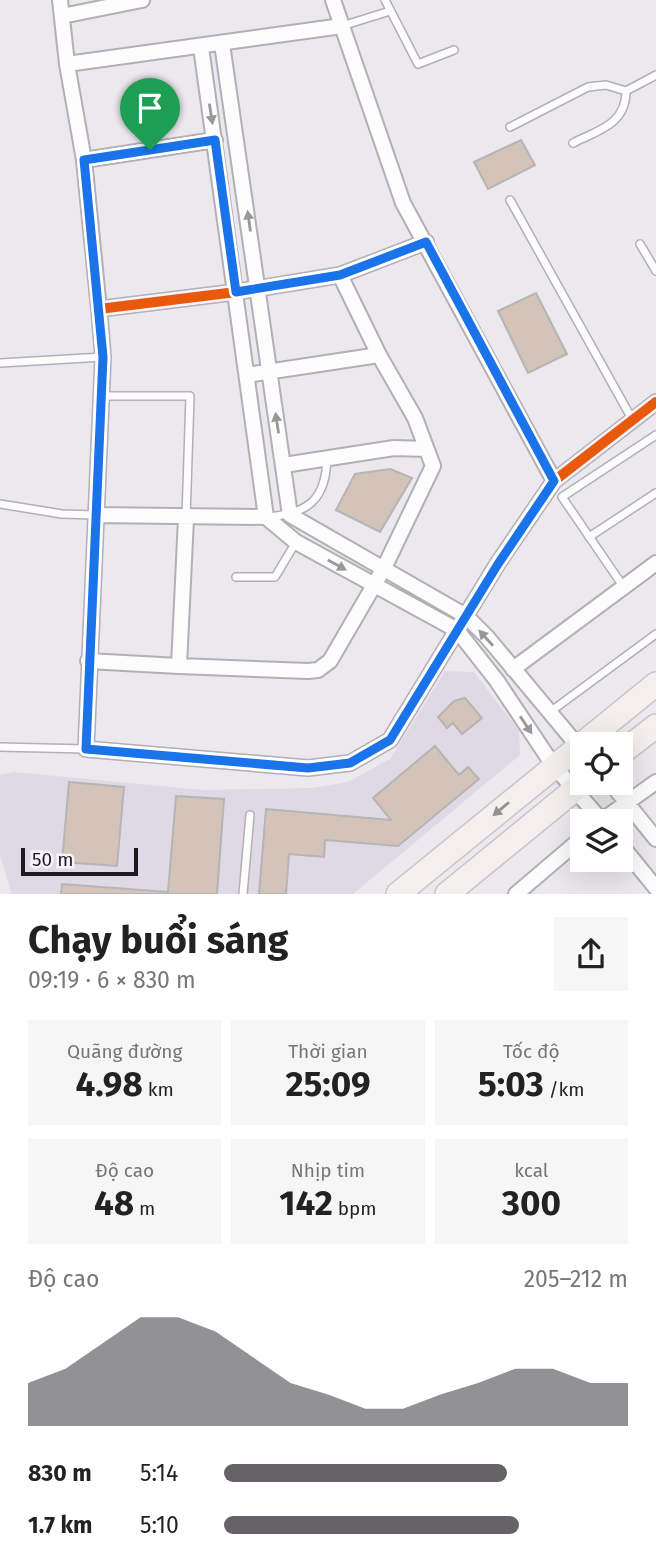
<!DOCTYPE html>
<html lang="vi">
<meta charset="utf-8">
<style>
body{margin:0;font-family:"Fira Sans",sans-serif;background:#f6f6f6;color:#222;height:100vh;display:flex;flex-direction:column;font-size:26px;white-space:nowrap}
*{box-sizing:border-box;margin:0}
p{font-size:23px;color:#767676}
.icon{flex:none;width:38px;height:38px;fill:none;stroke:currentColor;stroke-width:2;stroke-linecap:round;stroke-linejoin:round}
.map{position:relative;height:894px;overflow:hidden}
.drawer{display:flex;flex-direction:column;background:#fff;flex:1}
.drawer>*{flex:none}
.tools{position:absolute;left:570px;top:732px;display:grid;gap:14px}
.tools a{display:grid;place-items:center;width:63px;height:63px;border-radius:0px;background:#fff;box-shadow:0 7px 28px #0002;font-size:35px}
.scale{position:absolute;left:21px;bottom:18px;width:117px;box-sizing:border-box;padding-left:7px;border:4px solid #1d1b1f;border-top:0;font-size:19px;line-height:24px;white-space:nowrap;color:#1d1b1f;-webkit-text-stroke:5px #f7f3fd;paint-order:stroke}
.pin{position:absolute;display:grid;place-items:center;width:60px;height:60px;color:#fff;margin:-72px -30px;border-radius:50% 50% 50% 0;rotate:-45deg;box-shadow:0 0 7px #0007}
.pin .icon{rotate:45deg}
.round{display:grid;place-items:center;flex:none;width:74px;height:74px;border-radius:0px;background:#f6f6f6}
.overview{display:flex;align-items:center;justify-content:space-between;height:119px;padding:0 28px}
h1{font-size:38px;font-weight:700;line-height:52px}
.metrics{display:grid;grid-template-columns:repeat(3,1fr);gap:10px;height:119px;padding:7px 28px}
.metrics div{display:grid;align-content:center;border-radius:0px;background:#f6f6f6;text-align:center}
.metrics b{font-size:35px;font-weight:700}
.metrics small{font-size:19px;font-weight:400}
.metrics p{font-size:19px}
.chart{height:196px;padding:14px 28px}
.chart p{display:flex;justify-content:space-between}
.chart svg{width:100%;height:126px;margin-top:7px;fill:#656367;opacity:.7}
ul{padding:0 28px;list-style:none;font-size:23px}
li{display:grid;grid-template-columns:112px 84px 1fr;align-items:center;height:52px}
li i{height:18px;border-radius:9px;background:#656367}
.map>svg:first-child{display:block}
.built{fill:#dfd9e5}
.building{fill:#d3c3b8;stroke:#b6b4b5;stroke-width:2}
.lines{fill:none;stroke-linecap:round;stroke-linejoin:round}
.lane-casing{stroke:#b2b0b4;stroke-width:10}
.street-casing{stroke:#b2b0b4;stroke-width:18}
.primary-casing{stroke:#c6c5c7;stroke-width:26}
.lane{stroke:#fcfcfc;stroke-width:7}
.street{stroke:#fcfcfc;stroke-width:14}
.primary{stroke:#f4efee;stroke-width:23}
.cycleway-casing{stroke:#f7f3fd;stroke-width:15}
.cycleway{stroke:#e8590c;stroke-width:10}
.oneway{fill:#989799}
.oneway2{fill:#939091}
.route-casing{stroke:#fff;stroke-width:14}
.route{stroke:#1a73e8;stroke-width:9}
</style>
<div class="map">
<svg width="656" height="894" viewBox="0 0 656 894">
<rect width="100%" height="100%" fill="#ebe8ee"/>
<path class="built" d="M 445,671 L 474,672 L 519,731 L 520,755 L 353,894 L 12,894 L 0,856 L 0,775 L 13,772 L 203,790 L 313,788 L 348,782 L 390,759 Z"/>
<path class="building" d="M 521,140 L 535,165 L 488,189 L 474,162 Z
M 536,293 L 567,354 L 528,373 L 498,311 Z
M 390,469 L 412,478 L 380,532 L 336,510 L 355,474 Z
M 465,698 L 482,718 L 462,734 L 453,723 L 447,728 L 438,717 L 454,701 Z
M 435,746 L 459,775 L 468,767 L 479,779 L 398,846 L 325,840 L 324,857 L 289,854 L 286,894 L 259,894 L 266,809 L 391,820 L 373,798 Z
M 69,782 L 124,787 L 117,866 L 62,862 Z
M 176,796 L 224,799 L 217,894 L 61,894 L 62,884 L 168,892 Z"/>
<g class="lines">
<defs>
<path id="lane" d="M 385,0 L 418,64 L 454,50
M 342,26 L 390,11
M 510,127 L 588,87 L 606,85 L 626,91 L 656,75
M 573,143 C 599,130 626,124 626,91
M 510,200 L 632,419
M 640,244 L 656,271
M 0,363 L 103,357
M 101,396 L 190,396 L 186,518
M 0,504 L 62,514 L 95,515
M 266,517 C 307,514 326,501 327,458
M 589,537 L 656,493
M 236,577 L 275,577 L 296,542
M 623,586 L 562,497 L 656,435
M 550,712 L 656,634
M 0,747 L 86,749
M 243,894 L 250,815"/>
<path id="street" d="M 60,0 L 67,64 L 84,160 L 215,140
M 333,0 L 403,203 L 554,481
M 62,16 L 142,0
M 222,44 L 290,515 L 466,616 L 487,637 L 583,752
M 201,47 L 266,517 L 296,542 L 457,630 L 497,681 L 553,765 L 602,821
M 67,64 L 342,26
M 84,160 L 99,309
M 426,242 L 340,275 L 236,292 L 99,309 L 103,357 L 86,749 L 308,768 L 350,763 L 390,740 L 498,563 L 554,481 L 656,402
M 247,375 L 379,355 L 340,275
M 284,465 L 394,448 L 426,449
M 95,515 L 266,517
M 186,518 L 179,666 L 308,671 L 318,670 L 330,661 L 384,568 L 433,466 L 415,418 L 379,355
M 88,661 L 179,666
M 513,669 L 656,563
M 610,782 L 656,839
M 601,821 L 656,782
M 621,845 L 656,888
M 516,894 L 583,837"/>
<path id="primary" d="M 621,753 L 656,726
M 398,894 L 656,684
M 447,894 L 584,782"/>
</defs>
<use href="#lane" class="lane-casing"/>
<use href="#street" class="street-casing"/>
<use href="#primary" class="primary-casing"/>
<use href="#lane" class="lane"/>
<use href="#street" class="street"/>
<use href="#primary" class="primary"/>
<defs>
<path id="cycleway" d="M 426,242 L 340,275 L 236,292 L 99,309 L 103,357 L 86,749 L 308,768 L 350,763 L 390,740 L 498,563 L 554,481 L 656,402"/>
</defs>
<use href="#cycleway" class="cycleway-casing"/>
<use href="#cycleway" class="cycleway"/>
</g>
<defs><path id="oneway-solid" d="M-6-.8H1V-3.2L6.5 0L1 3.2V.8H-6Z" transform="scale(1.75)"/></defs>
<g class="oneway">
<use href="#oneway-solid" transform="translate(211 114) rotate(81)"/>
<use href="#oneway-solid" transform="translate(249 221) rotate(-98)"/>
<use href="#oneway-solid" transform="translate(277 423) rotate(-99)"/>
<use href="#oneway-solid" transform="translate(337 565) rotate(29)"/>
<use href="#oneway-solid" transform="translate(486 638) rotate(-132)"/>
<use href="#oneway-solid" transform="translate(526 725) rotate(56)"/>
</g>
<use class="oneway2" href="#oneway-solid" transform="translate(501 809) rotate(140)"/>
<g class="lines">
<defs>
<path id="route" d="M 215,140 L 236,292 L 340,275 L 426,242 L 554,481 L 498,564 L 390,740 L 350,763 L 308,768 L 86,749 L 103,357 L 84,160 Z"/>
</defs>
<use href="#route" class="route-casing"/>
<use href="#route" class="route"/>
</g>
</svg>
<div class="tools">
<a><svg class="icon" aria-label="locate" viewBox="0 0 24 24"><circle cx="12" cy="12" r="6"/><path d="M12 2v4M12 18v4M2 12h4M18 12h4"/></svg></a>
<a><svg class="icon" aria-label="layers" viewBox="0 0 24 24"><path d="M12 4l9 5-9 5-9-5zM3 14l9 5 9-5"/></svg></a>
</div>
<div class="scale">50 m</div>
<div class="pin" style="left:150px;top:150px;background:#1e9e55"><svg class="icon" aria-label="arrive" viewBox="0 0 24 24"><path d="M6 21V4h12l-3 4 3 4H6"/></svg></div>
</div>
<section class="drawer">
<div class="overview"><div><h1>Chạy buổi sáng</h1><p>09:19 · 6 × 830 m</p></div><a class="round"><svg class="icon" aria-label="share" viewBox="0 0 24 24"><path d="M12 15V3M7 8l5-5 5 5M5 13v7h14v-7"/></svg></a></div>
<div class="metrics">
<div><p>Quãng đường</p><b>4.98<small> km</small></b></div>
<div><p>Thời gian</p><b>25:09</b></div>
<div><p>Tốc độ</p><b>5:03<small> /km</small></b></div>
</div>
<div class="metrics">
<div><p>Độ cao</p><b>48<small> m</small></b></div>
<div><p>Nhịp tim</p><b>142<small> bpm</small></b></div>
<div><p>kcal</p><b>300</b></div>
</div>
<div class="chart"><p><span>Độ cao</span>205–212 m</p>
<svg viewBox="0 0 160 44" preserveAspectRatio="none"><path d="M0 44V29L10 24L20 15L30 6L40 6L50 11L60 20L70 29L80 33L90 38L100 38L110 33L120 29L130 24L140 24L150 29L160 29V44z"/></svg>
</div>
<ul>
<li><b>830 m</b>5:14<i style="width:70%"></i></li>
<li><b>1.7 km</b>5:10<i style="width:73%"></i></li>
</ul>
</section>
